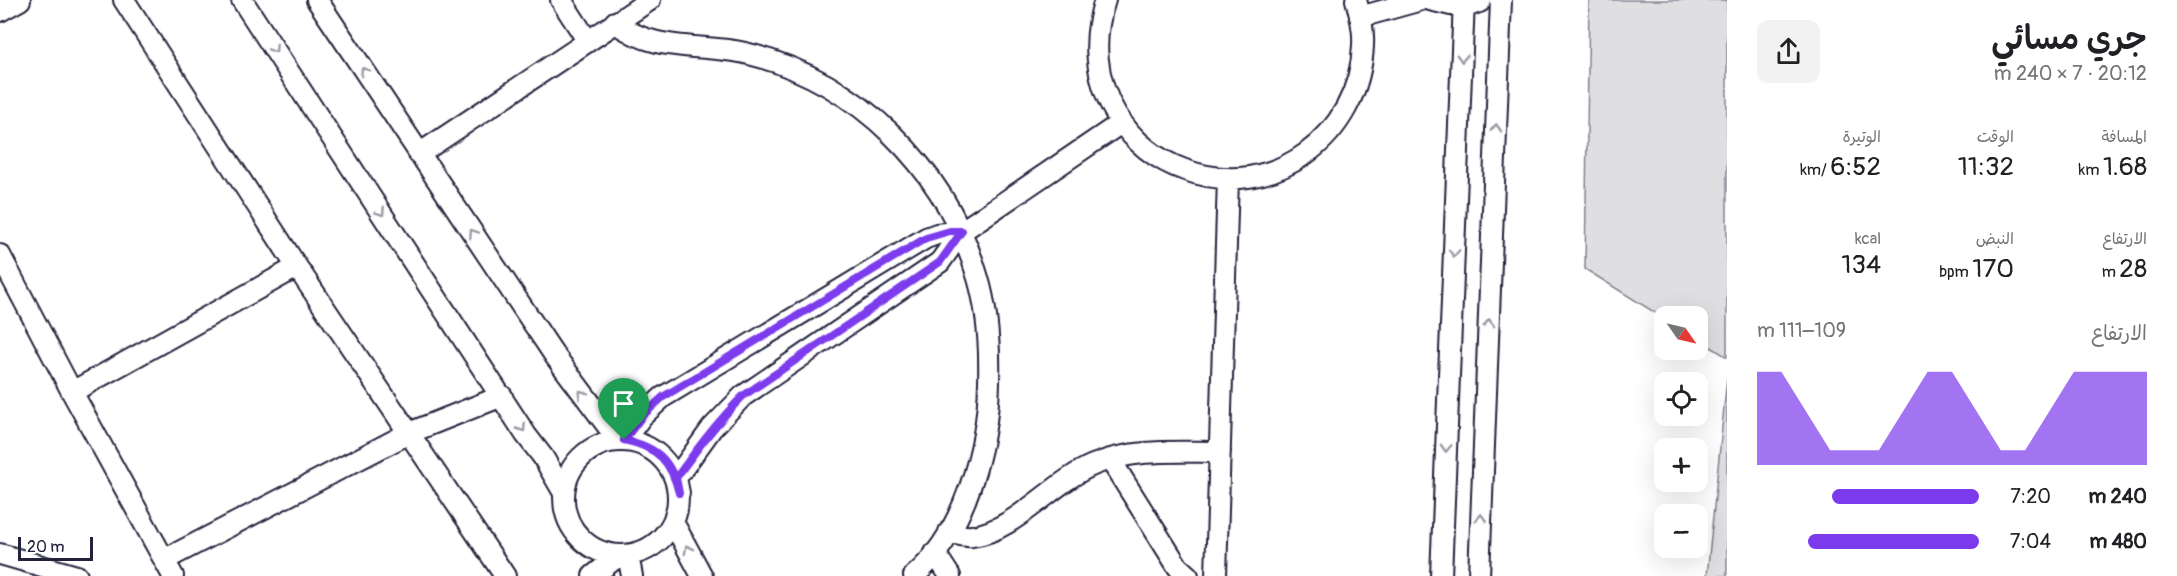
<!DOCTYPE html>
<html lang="ar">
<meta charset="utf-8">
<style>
body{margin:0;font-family:Pangolin,"Playpen Sans Arabic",sans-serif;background:#f2f2f2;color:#202124;direction:rtl;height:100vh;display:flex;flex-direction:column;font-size:22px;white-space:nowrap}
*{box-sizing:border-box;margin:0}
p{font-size:20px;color:#757577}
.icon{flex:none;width:33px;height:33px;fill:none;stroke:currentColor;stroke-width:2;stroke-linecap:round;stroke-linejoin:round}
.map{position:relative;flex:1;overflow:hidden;direction:ltr}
.panel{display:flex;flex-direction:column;background:#fff;width:450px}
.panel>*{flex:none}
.needle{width:39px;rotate:124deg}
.fabs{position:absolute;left:1654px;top:306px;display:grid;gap:12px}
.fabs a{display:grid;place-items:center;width:54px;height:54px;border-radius:12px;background:#fff;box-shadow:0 6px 24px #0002;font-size:30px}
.scale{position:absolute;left:18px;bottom:15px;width:75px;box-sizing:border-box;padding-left:6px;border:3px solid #22223b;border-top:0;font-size:16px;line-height:21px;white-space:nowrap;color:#22223b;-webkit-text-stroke:4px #fff;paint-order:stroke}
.pin{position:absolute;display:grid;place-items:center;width:51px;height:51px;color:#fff;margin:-62px -26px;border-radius:50% 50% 50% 0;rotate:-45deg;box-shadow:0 0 6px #0007}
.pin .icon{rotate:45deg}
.round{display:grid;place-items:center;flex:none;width:63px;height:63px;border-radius:12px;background:#f2f2f2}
.summary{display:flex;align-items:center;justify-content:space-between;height:102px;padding:0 30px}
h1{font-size:33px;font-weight:600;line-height:45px}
.metrics{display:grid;grid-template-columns:repeat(3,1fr);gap:9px;height:102px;padding:6px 30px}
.metrics div{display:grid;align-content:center}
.metrics b{font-size:26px;font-weight:600}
.metrics small{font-size:16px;font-weight:400}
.metrics p{font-size:16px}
.chart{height:168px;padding:12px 30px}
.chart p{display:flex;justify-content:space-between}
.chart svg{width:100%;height:108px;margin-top:6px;fill:#7c3aed;opacity:.7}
ul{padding:0 30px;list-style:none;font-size:20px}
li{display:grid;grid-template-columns:96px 72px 1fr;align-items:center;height:45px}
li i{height:15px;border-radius:8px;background:#7c3aed}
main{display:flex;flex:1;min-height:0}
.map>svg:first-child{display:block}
.green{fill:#dfdfe2;stroke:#80808e;stroke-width:1.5}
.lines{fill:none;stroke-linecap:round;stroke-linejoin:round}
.minor-casing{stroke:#22223b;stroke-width:24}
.tertiary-casing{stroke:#22223b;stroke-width:28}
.minor{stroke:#fff;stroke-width:20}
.tertiary{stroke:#fff;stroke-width:24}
.oneway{stroke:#9c9ca7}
.route-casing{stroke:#fff;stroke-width:12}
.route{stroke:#7c3aed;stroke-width:8}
</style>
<main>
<section class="panel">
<div class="summary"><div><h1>جري مسائي</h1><p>20:12 · 7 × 240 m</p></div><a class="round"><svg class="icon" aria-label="share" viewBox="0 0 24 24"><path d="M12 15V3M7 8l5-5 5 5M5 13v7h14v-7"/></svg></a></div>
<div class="metrics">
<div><p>المسافة</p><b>1.68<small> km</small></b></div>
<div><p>الوقت</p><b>11:32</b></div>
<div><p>الوتيرة</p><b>6:52<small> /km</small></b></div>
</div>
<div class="metrics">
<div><p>الارتفاع</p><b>28<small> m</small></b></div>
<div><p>النبض</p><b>170<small> bpm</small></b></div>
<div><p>kcal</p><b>134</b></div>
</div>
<div class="chart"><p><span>الارتفاع</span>109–111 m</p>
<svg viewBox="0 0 160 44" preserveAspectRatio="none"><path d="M0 44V6L10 6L20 22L30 38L40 38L50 38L60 22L70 6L80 6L90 22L100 38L110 38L120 22L130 6L140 6L150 6L160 6V44z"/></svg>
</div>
<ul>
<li><b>240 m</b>7:20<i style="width:66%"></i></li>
<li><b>480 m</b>7:04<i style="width:77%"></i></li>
</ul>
</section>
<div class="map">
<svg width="1727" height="576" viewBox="0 0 1727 576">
<rect width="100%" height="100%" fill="#fff"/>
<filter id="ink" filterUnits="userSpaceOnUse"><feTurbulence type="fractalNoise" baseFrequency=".0167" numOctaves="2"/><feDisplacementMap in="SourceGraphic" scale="12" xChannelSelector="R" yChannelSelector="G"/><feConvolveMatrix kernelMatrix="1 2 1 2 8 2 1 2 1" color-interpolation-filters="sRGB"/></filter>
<g filter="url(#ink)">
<path class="green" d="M 1589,0 L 1727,0 L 1727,357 L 1698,339 L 1698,316 L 1665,316 L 1665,319 L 1585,269 Z
M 1727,378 L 1727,576 L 1707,576 Z"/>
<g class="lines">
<defs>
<path id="minor" d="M 124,0 L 297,267 L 505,576
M 242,0 L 526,435 L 543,457 L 564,493
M 317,0 L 555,356 L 618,440
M 561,0 L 587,40
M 1105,0 C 1092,39 1095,79 1116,114 C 1132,140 1156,160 1185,170 C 1273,202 1360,136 1363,45 C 1364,29 1360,15 1356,0
M 1430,0 L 1451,5 L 1464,5
M 0,11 L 20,0
M 1360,17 L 1421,0
M 615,22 C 653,53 700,43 745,53 C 858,80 946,168 978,278 C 988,312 990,347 989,382 C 988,445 965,533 914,576
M 419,154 L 650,0
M 0,255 L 72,392 L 173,576
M 72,392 L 297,267
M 624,440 L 642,416 L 663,397 L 926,238 L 937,234 L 962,231
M564 498a57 57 0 1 1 114 0a57 57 0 1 1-114 0Z
M 1110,459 L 1178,567 L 1188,576
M 679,493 L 676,478 L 712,428 L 743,396 L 940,262 L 962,231 L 1121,123
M 673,522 L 702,576
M 949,532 C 956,534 965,537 972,536 C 1013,532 1053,482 1093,465 C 1133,448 1177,452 1220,452
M 935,553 L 950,576
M 0,554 L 77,576
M 628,555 L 632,576
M 164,560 L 409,433 L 502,396
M 593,576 L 617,557
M 1216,576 L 1228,178
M 1441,576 L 1464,0
M 1479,576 L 1501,0"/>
<path id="tertiary" d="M 1464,5 L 1479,0"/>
</defs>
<use href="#minor" class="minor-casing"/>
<use href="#tertiary" class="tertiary-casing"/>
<use href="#minor" class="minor"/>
<use href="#tertiary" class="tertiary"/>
</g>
<defs><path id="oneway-chevron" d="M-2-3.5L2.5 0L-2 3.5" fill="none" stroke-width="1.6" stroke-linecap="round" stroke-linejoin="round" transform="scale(1.5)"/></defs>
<g class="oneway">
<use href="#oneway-chevron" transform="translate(274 49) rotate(57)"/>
<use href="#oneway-chevron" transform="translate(1462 58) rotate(92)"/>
<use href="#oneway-chevron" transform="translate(364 71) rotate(-124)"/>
<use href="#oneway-chevron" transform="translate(1496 128) rotate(-88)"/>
<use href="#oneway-chevron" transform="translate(381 212) rotate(57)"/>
<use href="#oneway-chevron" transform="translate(473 233) rotate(-124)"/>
<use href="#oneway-chevron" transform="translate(1454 253) rotate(92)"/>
<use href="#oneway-chevron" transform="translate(1489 323) rotate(-88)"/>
<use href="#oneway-chevron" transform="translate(582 394) rotate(-126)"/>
<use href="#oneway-chevron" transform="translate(522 428) rotate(57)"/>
<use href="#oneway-chevron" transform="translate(1446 448) rotate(92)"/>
<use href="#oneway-chevron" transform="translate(1481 518) rotate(-88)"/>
<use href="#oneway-chevron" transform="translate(688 549) rotate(-118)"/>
</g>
</g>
<g class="lines" filter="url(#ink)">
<defs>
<path id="route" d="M 950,231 L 962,231 L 940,262 L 743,396 C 717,422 697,449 676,478 L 679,493 C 671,460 657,447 624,440 L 642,416 L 663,397 L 926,238 Z"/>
</defs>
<use href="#route" class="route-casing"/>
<use href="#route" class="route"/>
</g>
</svg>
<div class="fabs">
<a><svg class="needle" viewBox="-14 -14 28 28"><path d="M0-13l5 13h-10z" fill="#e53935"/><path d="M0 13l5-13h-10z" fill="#757577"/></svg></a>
<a><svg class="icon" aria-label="locate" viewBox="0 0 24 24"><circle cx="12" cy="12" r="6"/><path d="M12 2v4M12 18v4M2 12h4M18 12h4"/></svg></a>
<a>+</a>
<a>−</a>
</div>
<div class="scale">20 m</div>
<div class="pin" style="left:624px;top:440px;background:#1e9e55"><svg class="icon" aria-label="arrive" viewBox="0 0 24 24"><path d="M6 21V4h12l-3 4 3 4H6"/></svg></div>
</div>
</main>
